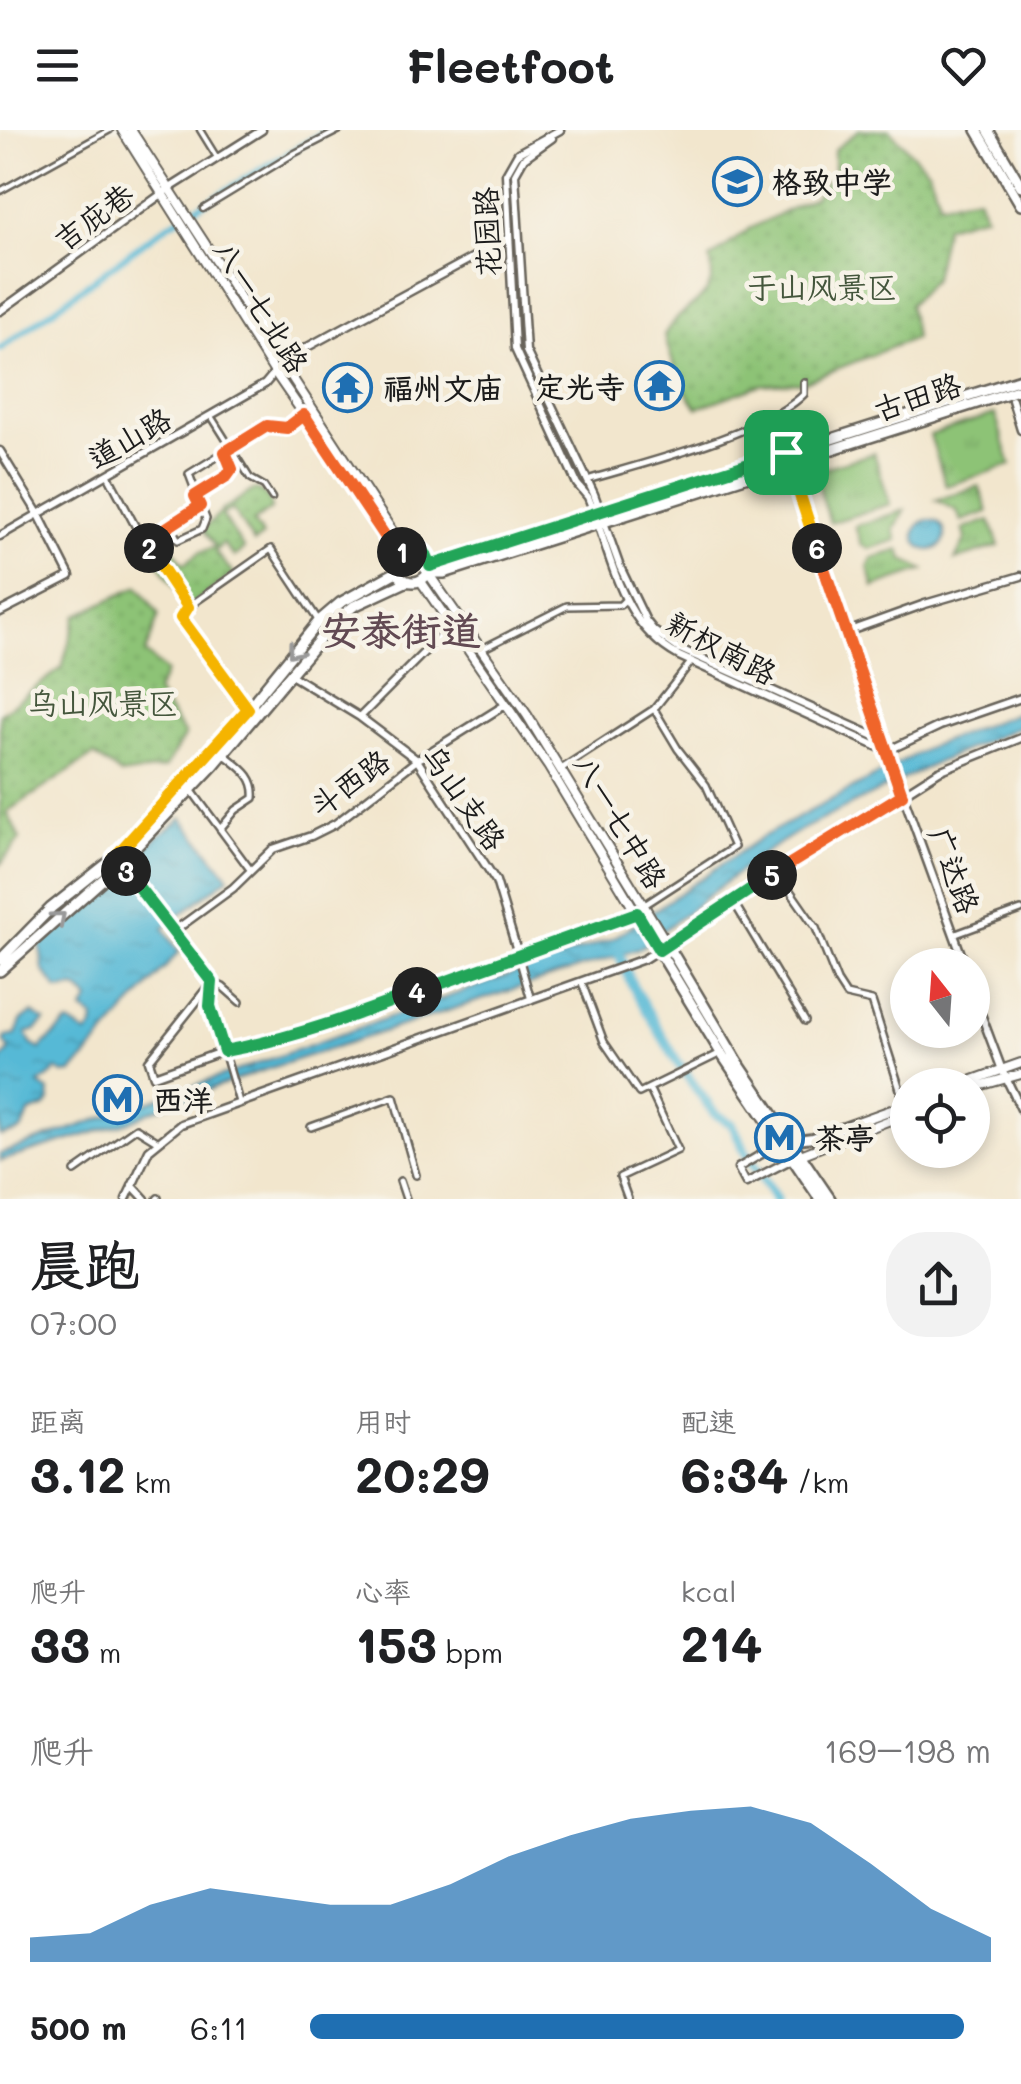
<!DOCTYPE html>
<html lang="zh">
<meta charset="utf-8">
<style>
body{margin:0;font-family:Mali,"LXGW WenKai TC",sans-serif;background:#f2f2f2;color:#202124;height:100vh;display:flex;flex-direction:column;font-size:38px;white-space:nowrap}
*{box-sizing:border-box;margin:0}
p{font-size:32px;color:#757577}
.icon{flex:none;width:55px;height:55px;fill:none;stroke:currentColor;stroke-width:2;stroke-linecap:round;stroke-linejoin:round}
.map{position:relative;height:1069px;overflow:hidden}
.sheet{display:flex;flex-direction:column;background:#fff;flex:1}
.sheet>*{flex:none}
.needle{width:65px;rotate:343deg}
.controls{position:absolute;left:890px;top:818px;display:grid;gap:20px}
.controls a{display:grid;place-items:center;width:100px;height:100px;border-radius:50%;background:#fff;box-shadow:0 5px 15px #0003;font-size:50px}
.pin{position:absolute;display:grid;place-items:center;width:85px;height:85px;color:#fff;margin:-42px;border-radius:20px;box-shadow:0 5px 15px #0006}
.km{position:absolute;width:50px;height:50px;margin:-25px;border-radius:50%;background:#222;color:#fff;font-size:28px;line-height:50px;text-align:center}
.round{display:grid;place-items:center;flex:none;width:105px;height:105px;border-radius:40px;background:#f2f2f2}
.summary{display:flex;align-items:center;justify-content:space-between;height:170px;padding:0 30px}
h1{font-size:55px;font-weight:700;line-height:75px}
.stats{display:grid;grid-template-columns:repeat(3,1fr);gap:15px;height:170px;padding:10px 30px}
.stats div{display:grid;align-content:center}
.stats b{font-size:50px;font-weight:700}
.stats small{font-size:28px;font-weight:400}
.stats p{font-size:28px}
.chart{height:280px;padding:20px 30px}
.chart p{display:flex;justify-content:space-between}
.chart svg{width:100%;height:180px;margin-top:10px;fill:#1f6fb2;opacity:.7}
ul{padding:0 30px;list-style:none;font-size:32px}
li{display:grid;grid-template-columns:160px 120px 1fr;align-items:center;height:75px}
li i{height:25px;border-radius:12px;background:#1f6fb2}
header{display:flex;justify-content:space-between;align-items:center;height:130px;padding:0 30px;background:#fff;font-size:45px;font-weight:700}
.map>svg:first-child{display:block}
.grass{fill:url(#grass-tufts);stroke:#547049;stroke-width:2.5}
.park{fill:url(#park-dots);stroke:#547049;stroke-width:2.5}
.water{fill:url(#water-ripples);stroke:#3a6a79;stroke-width:2.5}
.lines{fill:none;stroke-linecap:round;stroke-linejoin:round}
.canal{stroke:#57b9d6;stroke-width:6}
.river{stroke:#57b9d6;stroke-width:10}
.pedestrian-casing{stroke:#67635a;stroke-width:9}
.minor-casing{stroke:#67635a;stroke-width:10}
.tertiary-casing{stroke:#67635a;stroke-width:11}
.secondary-casing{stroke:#67635a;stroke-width:12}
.primary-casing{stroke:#67635a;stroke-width:14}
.pedestrian{stroke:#fff;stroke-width:4}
.minor{stroke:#fff;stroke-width:5}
.tertiary{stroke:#fff;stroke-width:6}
.secondary{stroke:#fff;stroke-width:8}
.primary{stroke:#fff;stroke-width:9}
.oneway{stroke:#999}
.split-1-casing{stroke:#fff;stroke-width:20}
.split-2-casing{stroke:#fff;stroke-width:20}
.split-3-casing{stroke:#fff;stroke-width:20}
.split-4-casing{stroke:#fff;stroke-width:20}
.split-5-casing{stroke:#fff;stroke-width:20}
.split-6-casing{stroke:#fff;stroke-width:20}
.split-7-casing{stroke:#fff;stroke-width:20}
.split-1{stroke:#22a559;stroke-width:12}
.split-2{stroke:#f0652b;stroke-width:12}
.split-3{stroke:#f5b400;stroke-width:12}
.split-4{stroke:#22a559;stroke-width:12}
.split-5{stroke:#22a559;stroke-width:12}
.split-6{stroke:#f0652b;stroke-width:12}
.split-7{stroke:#f5b400;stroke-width:12}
.labels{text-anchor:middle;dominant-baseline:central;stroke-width:9;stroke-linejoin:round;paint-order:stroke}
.poi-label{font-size:30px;font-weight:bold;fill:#1c1c1c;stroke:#f7f3e8;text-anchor:start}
.street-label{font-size:30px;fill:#1c1c1c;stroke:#f7f3e8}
.park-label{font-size:30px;fill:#44563c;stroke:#f7f3e8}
.district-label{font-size:40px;font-weight:bold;fill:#624a53;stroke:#f7f3e8}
</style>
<header><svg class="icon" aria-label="menu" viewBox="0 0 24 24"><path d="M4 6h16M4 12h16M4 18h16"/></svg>Fleetfoot<svg class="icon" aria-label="heart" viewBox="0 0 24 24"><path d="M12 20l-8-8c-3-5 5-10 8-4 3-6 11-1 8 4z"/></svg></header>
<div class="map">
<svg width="1021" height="1069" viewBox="0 0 1021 1069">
<defs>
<pattern id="grass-tufts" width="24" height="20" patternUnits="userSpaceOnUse" patternTransform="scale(2.5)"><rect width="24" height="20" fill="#8dc376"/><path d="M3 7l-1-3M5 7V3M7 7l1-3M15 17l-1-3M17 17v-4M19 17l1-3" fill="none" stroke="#79a766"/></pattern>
<pattern id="park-dots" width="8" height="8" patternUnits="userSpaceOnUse" patternTransform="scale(2.5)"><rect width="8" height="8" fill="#8dc376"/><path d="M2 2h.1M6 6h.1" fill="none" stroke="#79a766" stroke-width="1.8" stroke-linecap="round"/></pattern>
<pattern id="water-ripples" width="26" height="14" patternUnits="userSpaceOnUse" patternTransform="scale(2.5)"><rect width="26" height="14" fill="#57b9d6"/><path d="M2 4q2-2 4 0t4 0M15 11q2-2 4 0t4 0" fill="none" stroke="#4b9eb7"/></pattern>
</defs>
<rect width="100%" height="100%" fill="#f7f3e8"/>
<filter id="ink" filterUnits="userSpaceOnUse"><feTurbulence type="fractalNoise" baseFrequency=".01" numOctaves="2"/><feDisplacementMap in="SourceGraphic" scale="20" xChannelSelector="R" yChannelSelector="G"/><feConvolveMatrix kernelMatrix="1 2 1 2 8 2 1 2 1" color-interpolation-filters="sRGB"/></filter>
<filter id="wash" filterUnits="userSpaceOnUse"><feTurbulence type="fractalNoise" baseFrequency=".0048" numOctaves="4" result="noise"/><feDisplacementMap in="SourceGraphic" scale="40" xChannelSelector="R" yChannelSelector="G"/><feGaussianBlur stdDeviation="2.25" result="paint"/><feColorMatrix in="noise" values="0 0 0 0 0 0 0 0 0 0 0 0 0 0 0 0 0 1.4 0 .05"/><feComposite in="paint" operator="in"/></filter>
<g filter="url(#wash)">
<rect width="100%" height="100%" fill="#f2e6cd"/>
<path class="grass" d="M 995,284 L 1011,335 L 946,356 L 930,305 Z
M 874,323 L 890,374 L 830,393 L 814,341 Z
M 979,356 L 988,382 L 961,391 L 957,381 L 936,370 Z
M 905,380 L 894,400 L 897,410 L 869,419 L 861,414 L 855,396 Z
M 990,390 L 999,416 L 955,430 L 966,408 L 963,399 Z
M 900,420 L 903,429 L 924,440 L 874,457 L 868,437 L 872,428 Z"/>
<path class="park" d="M 859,0 L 889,0 L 929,41 L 940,73 L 978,66 L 985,85 L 945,96 L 934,148 L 909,175 L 915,208 L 804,252 L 760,255 L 697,278 L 678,249 L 664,205 C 683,171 721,172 710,129 L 749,99 L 814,67 L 834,43 L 834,20 Z
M 255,359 C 264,363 271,368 271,379 L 253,392 L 263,406 L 254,413 L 232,379 L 222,385 L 244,419 L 234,427 L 223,413 L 215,422 L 234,444 L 188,477 L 157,430 L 173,419 L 184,434 L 200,422 L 215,417 L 203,399 L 225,378 Z
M 138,456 L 159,485 L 145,523 L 166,542 L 156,562 L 185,605 L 165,638 L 121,645 L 94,625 L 7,682 L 20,709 L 0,735 L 0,584 L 62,538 L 76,486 Z"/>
<path class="water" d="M915 405a15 15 0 1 1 30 0a15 15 0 1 1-30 0Z
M 1021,581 L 1021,596 L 938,632 L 801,700 L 761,725 L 639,819 L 258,942 L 151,981 L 129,992 L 0,1031 L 0,1024 L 612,809 L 762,707 L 931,616 Z
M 182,688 L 229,747 L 163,798 L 179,822 L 92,920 C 88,931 77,933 72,943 L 63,944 L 57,940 L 39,954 L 49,961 L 50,971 L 46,977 L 29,983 C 21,1006 23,1000 0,1006 L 0,930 L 10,920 L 4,911 L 6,907 L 16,905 L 21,891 L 32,883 L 45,891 L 36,900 L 26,903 L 31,914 L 40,919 L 66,894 L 69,893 L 87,904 L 93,897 L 94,888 L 83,880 L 90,870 L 76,858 L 58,860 L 43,840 L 40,814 C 52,804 74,794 78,780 L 117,746 L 125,746 L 136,737 L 130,729 Z"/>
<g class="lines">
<path class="canal" d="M 0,219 L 169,94 L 327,0"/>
<path class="river" d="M 616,817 L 632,855 L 678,933 L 714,983 L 732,994 L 747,1025 L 776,1069"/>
</g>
</g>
<g filter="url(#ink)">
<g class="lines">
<defs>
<path id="pedestrian" d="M 200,0 L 216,26
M 0,61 L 110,0
M 203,79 L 295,23 L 340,0
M 211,286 L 250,348 L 264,356 L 272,368"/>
<path id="minor" d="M 108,345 L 140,405 L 188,477
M 587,350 C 642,334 766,303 804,264 L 804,252
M 195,366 L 227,346 L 232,339 L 225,321
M 200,376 L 173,392 L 171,397 L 178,410 L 202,399 L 206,389 L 189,344 L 267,296 L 287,298 L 305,285
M 145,412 L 171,397
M 482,519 L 567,476 L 620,475 L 626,469
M 248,579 L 181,488 L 188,477 L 271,419 L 318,490
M 561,639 L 654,579 L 692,531
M 192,661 L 249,738
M 220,699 L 236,680 L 254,668 C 256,646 241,638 225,625
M 777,742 L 816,798 L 837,851 L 846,865 L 872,871 L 905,975
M 733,771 L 805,891
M 643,776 L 734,717 L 706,655 L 678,619 L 654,579
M 956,804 L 1021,780
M 518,824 L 531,870
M 212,852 L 223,857 L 240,872
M 582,853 L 604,912 L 639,963 L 721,923
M 224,921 L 239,972
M 311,997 L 394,967 L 416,1045
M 75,1041 L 136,998 L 157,1011
M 400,1051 L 406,1069
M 157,1069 L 158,1068
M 628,1069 L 620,1047 L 678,1020 L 650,960"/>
<path id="tertiary" d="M 560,0 L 518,23 L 506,44 L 515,219 L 577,354 L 588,367 C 612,425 619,494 679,526 L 887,621 L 940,596 L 1021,568
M 552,8 L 524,28 L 515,44 L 526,221 L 594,364 L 620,437 L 646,491 L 654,501 L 678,518 L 883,610
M 0,181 L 170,58 L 262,0
M 1012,270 L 1021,300
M 0,321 L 39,385 L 70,446 L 0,482
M 789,333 L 883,610
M 0,406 L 265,254 L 287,228 L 507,109
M 844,503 L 925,474 L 1021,446
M 291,545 L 360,587 L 417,630 L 496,751 L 518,824
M 360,587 L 450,496
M 887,621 L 965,835
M 118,733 L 137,753 L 212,852 L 210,875 L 224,920
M 174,801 L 233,758 L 273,719 L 311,706 L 335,694 L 417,630 L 505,575
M 212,852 L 149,931 L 154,946 L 224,921 L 275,912 L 320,898 L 637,783
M 972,860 L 1002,940 L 1021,979
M 782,1012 L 738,1038 L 746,1053 L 794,1028
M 132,1055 L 145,1069
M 126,1069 L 149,1020 L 181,994 L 644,829 L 939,641 L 1021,608"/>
<path id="secondary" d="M 122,0 L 274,241 L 400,424
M 131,0 L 396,407 L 409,418
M 428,443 L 527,585 L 663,807
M 420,450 L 548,636 L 659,821
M 959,955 L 1021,933
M 972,958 L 1021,944
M 788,1011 L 813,1008 L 908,974
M 798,1026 L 908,983"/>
<path id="primary" d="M 977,0 L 1021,75
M 988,0 L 1021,56
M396 435a17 17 0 1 1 34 0a17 17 0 1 1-34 0Z
M 431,436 L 1021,249
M 428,443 L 444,443 L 1021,259
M 663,807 L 738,933 L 830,1069
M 659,821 L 721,923 L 820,1069
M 0,830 L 51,778 L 114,728 L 242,586 L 319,491 L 340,473 L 398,441
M 0,841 L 119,735 L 213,636 L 335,491 L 354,476 L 408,451"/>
</defs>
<use href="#pedestrian" class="pedestrian-casing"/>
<use href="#minor" class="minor-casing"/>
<use href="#tertiary" class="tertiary-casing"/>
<use href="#secondary" class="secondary-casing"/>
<use href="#primary" class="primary-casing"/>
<use href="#pedestrian" class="pedestrian"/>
<use href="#minor" class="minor"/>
<use href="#tertiary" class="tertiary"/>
<use href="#secondary" class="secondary"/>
<use href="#primary" class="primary"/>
</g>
<defs><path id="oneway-chevron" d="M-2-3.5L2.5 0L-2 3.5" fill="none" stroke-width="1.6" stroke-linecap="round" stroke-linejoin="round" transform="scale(2.5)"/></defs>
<g class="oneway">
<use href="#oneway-chevron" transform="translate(294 521) rotate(130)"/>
<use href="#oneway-chevron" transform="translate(59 788) rotate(-40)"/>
</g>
</g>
<g class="lines" filter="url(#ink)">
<defs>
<path id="split-1" d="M 402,422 C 415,414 428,419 430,436 L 786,322"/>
<path id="split-2" d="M 149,418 L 145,412 L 200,376 L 195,366 L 227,346 L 232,339 L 225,322 L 267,296 L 287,298 L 304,285 L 389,412 L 400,424 L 402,422"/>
<path id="split-3" d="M 126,741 L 114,728 L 248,579 L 181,488 L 188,477 L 149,418"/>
<path id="split-4" d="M 126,741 L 212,852 L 210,876 L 224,921 C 291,909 353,886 417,862"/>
<path id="split-5" d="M 417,862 L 637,783 L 659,820 L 772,745"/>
<path id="split-6" d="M 772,745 L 902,665 L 817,418"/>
<path id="split-7" d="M 786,322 L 817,418"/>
</defs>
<use href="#split-1" class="split-1-casing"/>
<use href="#split-2" class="split-2-casing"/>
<use href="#split-3" class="split-3-casing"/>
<use href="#split-4" class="split-4-casing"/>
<use href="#split-5" class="split-5-casing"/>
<use href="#split-6" class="split-6-casing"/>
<use href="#split-7" class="split-7-casing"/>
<use href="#split-1" class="split-1"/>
<use href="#split-2" class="split-2"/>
<use href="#split-3" class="split-3"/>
<use href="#split-4" class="split-4"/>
<use href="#split-5" class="split-5"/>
<use href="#split-6" class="split-6"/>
<use href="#split-7" class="split-7"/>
</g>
<defs>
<symbol id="school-ring" viewBox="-11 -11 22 22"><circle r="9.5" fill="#f7f3e8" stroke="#1f6fb2" stroke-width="1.5"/><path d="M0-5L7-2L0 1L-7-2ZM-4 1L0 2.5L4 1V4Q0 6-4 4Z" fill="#1f6fb2"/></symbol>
<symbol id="temple-ring" viewBox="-11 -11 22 22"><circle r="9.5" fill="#f7f3e8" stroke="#1f6fb2" stroke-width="1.5"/><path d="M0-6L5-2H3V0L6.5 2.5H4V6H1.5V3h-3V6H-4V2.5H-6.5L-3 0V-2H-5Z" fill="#1f6fb2"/></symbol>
<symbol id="metro-ring" viewBox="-11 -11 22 22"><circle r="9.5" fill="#f7f3e8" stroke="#1f6fb2" stroke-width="1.5"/><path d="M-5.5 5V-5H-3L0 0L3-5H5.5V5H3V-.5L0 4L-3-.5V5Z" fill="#1f6fb2"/></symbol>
</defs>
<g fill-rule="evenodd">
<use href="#school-ring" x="710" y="24" width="55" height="55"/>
<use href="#temple-ring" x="632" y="228" width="55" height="55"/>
<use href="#temple-ring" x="320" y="230" width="55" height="55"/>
<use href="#metro-ring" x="90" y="942" width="55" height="55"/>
<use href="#metro-ring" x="752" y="980" width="55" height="55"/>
</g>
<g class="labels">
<g class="poi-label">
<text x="772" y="51">格致中学</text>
<text x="625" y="256" text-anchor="end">定光寺</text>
<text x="383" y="257">福州文庙</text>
<text x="153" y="969">西洋</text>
<text x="815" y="1007">茶亭</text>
</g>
<g class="street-label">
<text transform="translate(93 86) rotate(-36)">吉庇巷</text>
<text transform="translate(486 102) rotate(-92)">花园路</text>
<text transform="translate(262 176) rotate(58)">八一七北路</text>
<text transform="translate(917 266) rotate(-18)">古田路</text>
<text transform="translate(129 307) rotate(-30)">道山路</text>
<text transform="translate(722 517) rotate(28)">新权南路</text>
<text transform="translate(349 652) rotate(-36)">斗西路</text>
<text transform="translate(465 667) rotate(55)">乌山支路</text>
<text transform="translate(621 691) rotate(59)">八一七中路</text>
<text transform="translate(955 740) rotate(69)">广达路</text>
</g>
<g class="park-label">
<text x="822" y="156">于山风景区</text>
<text x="103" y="572">乌山风景区</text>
</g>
<g class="district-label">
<text x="401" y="499">安泰街道</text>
</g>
</g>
</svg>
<div class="controls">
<a><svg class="needle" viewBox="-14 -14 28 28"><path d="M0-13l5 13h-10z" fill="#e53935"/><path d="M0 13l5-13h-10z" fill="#757577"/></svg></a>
<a><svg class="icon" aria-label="locate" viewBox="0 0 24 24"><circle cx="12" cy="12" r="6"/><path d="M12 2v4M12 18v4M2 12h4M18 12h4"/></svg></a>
</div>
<div class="pin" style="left:786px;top:322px;background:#1e9e55"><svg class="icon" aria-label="arrive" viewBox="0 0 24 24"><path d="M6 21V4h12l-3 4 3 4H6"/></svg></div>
<b class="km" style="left:402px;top:422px">1</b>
<b class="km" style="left:149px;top:418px">2</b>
<b class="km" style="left:126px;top:741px">3</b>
<b class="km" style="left:417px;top:862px">4</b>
<b class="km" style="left:772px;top:745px">5</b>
<b class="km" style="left:817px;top:418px">6</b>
</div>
<section class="sheet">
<div class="summary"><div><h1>晨跑</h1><p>07:00</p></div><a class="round"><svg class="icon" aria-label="share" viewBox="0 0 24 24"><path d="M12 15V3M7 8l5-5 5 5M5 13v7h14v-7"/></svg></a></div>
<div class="stats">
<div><p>距离</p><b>3.12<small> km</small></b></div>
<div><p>用时</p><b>20:29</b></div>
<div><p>配速</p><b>6:34<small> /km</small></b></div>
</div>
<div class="stats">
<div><p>爬升</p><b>33<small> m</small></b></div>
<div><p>心率</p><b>153<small> bpm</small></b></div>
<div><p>kcal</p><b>214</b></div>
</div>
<div class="chart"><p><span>爬升</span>169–198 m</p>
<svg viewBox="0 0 160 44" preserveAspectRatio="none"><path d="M0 44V38L10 37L20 30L30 26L40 28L50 30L60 30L70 25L80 18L90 13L100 9L110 7L120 6L130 10L140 20L150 31L160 38V44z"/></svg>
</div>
<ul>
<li><b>500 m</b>6:11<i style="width:96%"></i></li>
</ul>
</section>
